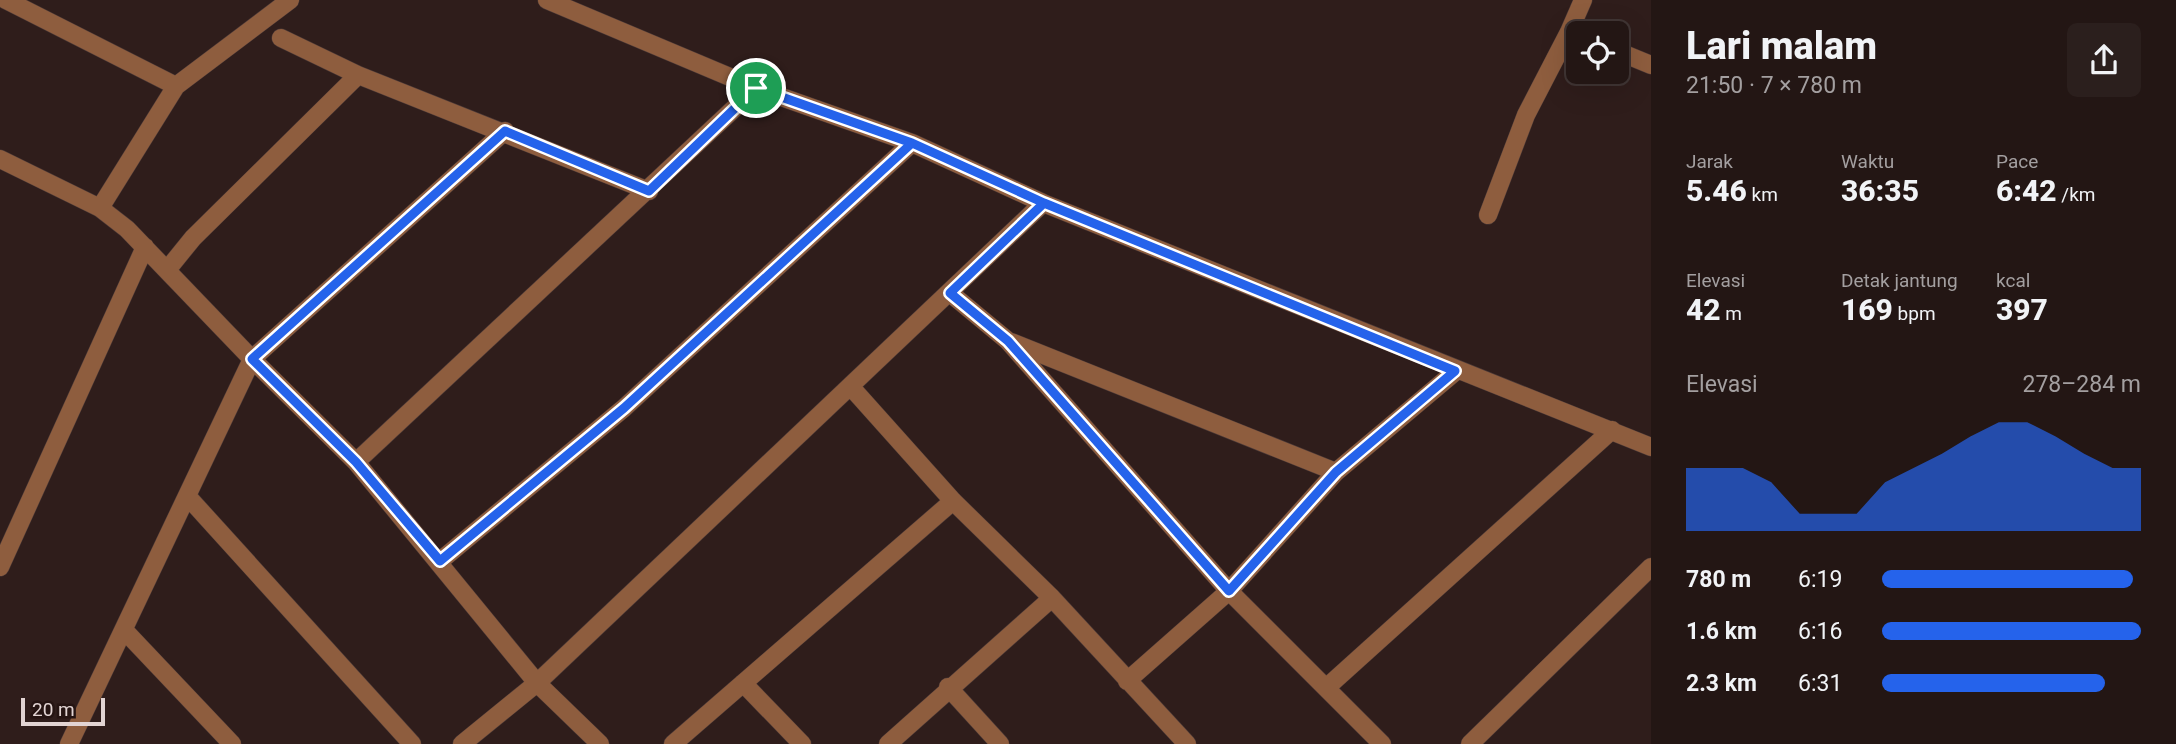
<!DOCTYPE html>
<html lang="id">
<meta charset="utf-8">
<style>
body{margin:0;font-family:Roboto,sans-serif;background:#2b1f1d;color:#f1f3f6;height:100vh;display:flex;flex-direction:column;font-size:26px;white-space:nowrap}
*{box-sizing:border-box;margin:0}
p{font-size:23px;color:#a39fa0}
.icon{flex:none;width:38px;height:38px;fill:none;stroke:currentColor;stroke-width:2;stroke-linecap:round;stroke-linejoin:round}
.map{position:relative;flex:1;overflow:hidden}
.details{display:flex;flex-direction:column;background:#231614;width:525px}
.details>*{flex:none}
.buttons{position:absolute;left:1566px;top:21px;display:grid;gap:14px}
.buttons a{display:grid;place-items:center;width:63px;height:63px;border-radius:10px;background:#231614;box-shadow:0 7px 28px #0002,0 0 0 2px #403534;font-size:35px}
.scale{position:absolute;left:21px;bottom:18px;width:84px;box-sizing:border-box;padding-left:7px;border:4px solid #e2d4d3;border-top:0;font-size:19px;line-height:24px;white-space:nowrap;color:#e2d4d3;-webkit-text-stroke:5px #251412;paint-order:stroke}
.pin{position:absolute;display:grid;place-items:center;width:60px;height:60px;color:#fff;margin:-30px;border:4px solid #fff;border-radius:50%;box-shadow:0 2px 7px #0007}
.round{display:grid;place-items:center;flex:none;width:74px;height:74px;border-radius:10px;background:#2b1f1d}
.head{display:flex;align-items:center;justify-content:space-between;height:119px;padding:0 35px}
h1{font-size:38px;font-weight:800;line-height:52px}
.metrics{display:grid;grid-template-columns:repeat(3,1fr);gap:10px;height:119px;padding:7px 35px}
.metrics div{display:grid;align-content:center}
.metrics b{font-size:30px;font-weight:800}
.metrics small{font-size:19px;font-weight:400}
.metrics p{font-size:19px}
.chart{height:196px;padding:14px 35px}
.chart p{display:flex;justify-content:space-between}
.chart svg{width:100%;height:126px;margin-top:7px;fill:#2563eb;opacity:.7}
ul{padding:0 35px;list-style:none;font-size:23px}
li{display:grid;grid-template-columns:112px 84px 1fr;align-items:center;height:52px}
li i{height:18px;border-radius:9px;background:#2563eb}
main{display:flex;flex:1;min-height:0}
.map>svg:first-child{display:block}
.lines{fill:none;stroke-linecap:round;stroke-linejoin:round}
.minor-casing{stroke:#4c3a38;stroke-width:19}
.minor{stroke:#8e5d3e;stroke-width:18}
.route-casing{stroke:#fff;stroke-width:14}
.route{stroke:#2563eb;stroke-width:9}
</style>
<main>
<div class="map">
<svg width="1651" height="744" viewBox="0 0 1651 744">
<rect width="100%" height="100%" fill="#2f1d1b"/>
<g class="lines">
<defs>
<path id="minor" d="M 6,0 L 176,86
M 547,0 L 756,88 L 912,143 L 1043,203 L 1651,447
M 1578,35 L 1569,32 L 1583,0
M 281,38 L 358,75
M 1617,51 L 1651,65
M 0,159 L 100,208 L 127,229 L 252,359 L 69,744
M 100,208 L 176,86 L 290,0
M 1488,215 L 1526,115 L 1569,32
M 167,270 L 193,238 L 358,75 L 649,191
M 950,293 L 1008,341 L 1229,591 L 1382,744
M 1011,342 L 1336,472
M 851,387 L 953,501 L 1052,598 L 1187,744
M 356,462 L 756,88
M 188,497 L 412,744
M 440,561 L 624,408 L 912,143
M 0,567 L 145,247
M 124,630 L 232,744
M 1127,681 L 1229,591 L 1336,472 L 1456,371
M 743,683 L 802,744
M 948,687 L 1000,744
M 1326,688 L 1612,430
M 462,744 L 537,683 L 356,462 L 252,359 L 505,131
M 600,744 L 537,683 L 1043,203
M 673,744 L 953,501
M 888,744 L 1052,598
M 1470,744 L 1651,567"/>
</defs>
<use href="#minor" class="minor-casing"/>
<use href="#minor" class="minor"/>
</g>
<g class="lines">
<defs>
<path id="route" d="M 756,88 L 649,191 L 505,131 L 252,359 L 356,462 L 440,561 L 624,408 L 912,143 L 1044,203 L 950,293 L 1008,341 L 1229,591 L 1336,472 L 1455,371 L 1044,203 L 912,143 L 756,88"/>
</defs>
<use href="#route" class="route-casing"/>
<use href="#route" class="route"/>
</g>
</svg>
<div class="buttons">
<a><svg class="icon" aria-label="locate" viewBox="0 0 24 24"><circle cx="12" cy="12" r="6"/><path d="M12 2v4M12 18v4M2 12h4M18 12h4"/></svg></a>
</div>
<div class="scale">20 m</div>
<div class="pin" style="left:756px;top:88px;background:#1e9e55"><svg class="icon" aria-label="arrive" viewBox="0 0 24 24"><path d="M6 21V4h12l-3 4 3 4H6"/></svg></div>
</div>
<section class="details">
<div class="head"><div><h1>Lari malam</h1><p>21:50 · 7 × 780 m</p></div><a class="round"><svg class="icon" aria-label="share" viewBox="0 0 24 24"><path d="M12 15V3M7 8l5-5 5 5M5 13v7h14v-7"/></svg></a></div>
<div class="metrics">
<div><p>Jarak</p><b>5.46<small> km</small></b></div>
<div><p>Waktu</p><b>36:35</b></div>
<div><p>Pace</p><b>6:42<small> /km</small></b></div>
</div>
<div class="metrics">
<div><p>Elevasi</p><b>42<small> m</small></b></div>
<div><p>Detak jantung</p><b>169<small> bpm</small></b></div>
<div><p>kcal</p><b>397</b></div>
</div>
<div class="chart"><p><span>Elevasi</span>278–284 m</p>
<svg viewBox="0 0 160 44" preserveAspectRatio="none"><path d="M0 44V22L10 22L20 22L30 27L40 38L50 38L60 38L70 27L80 22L90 17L100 11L110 6L120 6L130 11L140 17L150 22L160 22V44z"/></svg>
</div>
<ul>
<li><b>780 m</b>6:19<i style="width:97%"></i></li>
<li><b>1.6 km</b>6:16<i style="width:100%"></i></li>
<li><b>2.3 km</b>6:31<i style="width:86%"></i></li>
</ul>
</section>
</main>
